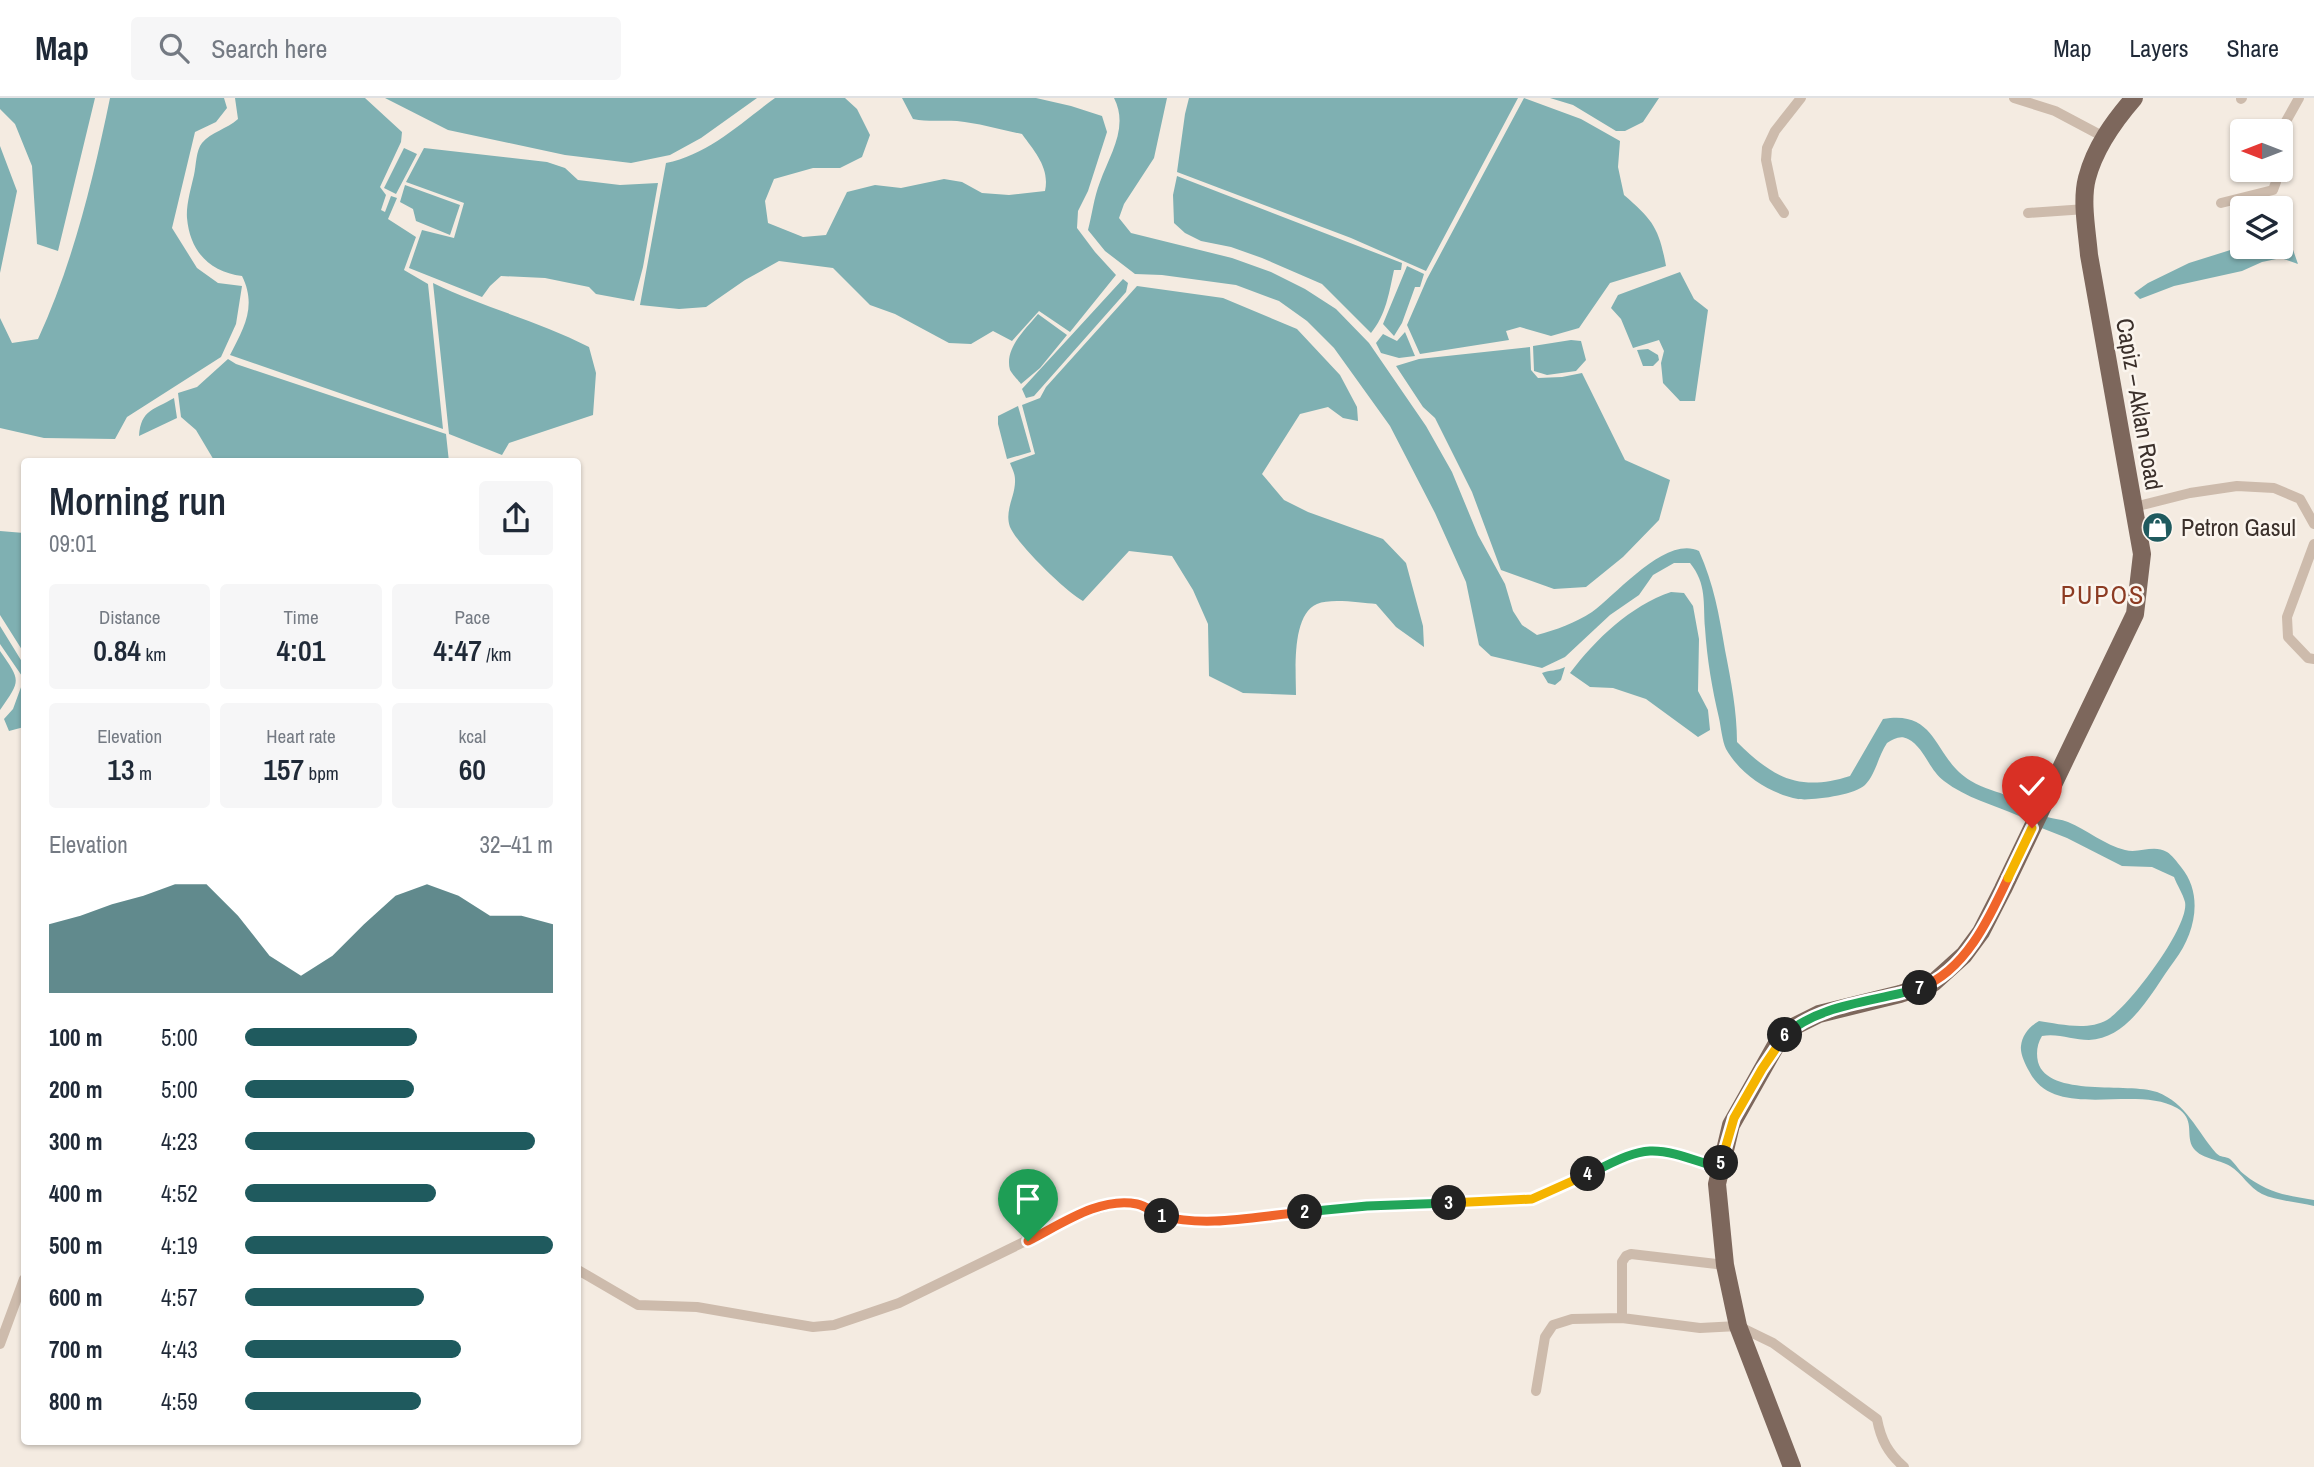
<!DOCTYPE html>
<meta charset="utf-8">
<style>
body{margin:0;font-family:"Archivo Narrow",sans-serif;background:#f6f6f7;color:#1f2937;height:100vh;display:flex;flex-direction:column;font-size:26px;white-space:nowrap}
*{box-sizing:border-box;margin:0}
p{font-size:23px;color:#747a83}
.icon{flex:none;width:38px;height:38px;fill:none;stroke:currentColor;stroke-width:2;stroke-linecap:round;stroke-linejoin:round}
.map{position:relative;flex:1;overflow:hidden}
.side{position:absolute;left:21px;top:360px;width:560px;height:987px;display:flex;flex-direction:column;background:#fff;border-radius:7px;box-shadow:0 2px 5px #0004}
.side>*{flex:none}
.needle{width:46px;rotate:270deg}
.controls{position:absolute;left:2230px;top:21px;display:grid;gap:14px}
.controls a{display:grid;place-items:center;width:63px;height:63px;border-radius:7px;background:#fff;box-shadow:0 2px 5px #0004;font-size:35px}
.pin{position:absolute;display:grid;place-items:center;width:60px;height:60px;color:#fff;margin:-72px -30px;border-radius:50% 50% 50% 0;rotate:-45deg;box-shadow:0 0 7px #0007}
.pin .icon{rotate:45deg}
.km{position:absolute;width:35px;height:35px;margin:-18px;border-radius:50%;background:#222;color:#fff;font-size:19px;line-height:35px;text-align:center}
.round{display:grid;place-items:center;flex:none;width:74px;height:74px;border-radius:7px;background:#f6f6f7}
.summary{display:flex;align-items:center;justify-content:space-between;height:119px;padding:0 28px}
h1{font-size:38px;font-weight:600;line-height:52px}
.figures{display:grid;grid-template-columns:repeat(3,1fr);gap:10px;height:119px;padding:7px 28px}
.figures div{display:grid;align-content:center;border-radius:7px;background:#f6f6f7;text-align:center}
.figures b{font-size:30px;font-weight:600}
.figures small{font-size:19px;font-weight:400}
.figures p{font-size:19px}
.chart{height:196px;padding:14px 28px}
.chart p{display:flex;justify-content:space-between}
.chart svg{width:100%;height:126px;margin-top:7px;fill:#1f5a5e;opacity:.7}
ul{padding:0 28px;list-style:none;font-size:23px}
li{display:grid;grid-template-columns:112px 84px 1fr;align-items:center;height:52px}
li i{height:18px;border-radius:9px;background:#1f5a5e}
header{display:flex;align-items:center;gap:42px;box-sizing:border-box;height:98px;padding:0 35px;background:#fff;border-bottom:2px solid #e0e1e3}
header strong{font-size:33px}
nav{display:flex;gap:38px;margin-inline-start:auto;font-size:24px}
.search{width:490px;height:63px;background:#f6f6f7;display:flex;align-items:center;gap:18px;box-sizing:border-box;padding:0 24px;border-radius:7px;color:#747a83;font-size:26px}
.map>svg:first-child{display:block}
.water{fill:#7fb0b2}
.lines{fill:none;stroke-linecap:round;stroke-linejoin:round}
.street{stroke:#cdbbac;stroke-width:10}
.primary{stroke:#7d675c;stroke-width:18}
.split-1-casing{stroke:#fff;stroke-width:14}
.split-2-casing{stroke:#fff;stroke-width:14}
.split-3-casing{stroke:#fff;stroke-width:14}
.split-4-casing{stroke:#fff;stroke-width:14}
.split-5-casing{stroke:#fff;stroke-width:14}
.split-6-casing{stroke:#fff;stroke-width:14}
.split-7-casing{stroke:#fff;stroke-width:14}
.split-8-casing{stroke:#fff;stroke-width:14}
.split-9-casing{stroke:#fff;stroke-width:14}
.split-1{stroke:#f0652b;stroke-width:9}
.split-2{stroke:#f0652b;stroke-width:9}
.split-3{stroke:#22a559;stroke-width:9}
.split-4{stroke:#f5b400;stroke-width:9}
.split-5{stroke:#22a559;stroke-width:9}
.split-6{stroke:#f5b400;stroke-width:9}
.split-7{stroke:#22a559;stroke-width:9}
.split-8{stroke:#f0652b;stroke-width:9}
.split-9{stroke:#f5b400;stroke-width:9}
.labels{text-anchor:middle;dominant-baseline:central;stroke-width:5;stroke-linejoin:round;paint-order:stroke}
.street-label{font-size:24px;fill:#3b302b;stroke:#fbf5ee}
.poi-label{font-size:24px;fill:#3b302b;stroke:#fbf5ee;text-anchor:start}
.neighbourhood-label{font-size:26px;letter-spacing:2px;fill:#8c3b22;stroke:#fbf5ee}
</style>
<header>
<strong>Map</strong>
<div class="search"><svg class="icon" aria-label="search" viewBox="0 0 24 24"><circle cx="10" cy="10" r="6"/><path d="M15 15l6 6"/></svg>Search here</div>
<nav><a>Map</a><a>Layers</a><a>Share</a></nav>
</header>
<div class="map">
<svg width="2314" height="1369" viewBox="0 0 2314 1369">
<rect width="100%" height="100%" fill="#f4ebe1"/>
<path class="water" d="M 0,0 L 95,0 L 58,153 L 37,146 L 32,68 L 15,26 L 0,11 Z
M 110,0 L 224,0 L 227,10 L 216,24 L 195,34 L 172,130 L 197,170 L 218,185 L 242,188 L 236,226 L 221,259 L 127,319 L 115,341 L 44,340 L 0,330 L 0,220 L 12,245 L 38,241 C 73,165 93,82 110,0 Z
M 235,0 L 365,0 L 402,34 L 401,44 L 380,89 L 386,97 L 381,112 L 385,114 L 391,98 L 397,100 L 388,121 L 416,139 L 404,172 L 428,186 L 443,331 L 230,257 C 244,230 257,208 242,178 C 210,174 190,154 187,120 C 186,107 191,90 194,77 C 196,68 196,52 202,45 C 211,34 227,31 238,21 Z
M 385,0 L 757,0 L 701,40 L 670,57 L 631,65 L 565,57 L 448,32 Z
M 775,0 L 845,0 L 857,11 L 870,37 L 862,59 L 840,70 L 813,70 L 774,81 L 765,103 L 768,125 L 803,139 L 826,137 L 847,94 L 875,87 L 901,90 L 944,81 L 962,84 L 982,95 L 1009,97 L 1045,93 C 1050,70 1035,54 1022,36 C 1000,32 979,25 957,23 C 941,22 928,24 913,21 L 902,0 L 1036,0 L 1071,8 L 1102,18 L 1107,34 L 1088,93 L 1078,113 L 1077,130 L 1095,154 L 1116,177 L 1070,234 L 1039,213 L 1012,243 L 993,233 L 971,246 L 949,245 L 895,216 L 870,207 L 833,170 L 779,163 L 745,182 L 706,209 L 679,211 L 640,207 L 666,65 C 708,57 741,25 775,0 Z
M 1114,0 L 1167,0 L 1154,60 L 1124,106 L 1119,120 L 1131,135 L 1232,160 L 1271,174 L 1305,191 L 1336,211 L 1369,245 L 1426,328 L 1452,374 L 1478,437 L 1505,486 L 1513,513 L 1522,527 L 1537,537 C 1556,532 1575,525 1592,514 C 1617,496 1666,437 1699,453 C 1714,487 1719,516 1725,552 C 1731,583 1737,613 1737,644 C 1773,680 1800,694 1850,678 L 1883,621 C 1939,611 1933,661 1971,683 C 1984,691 1997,693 2010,699 C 2023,704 2034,715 2047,719 C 2054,721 2061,721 2068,724 C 2087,732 2105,747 2125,752 C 2139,756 2153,746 2167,754 C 2172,757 2177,764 2181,769 C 2204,797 2195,835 2175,862 C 2153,891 2131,940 2089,942 C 2073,942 2058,935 2042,938 C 2037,946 2036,955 2038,964 C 2048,1000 2128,984 2157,994 C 2186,1005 2197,1033 2216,1055 C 2221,1060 2225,1058 2230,1061 C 2235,1065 2239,1073 2245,1077 C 2266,1094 2287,1098 2314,1102 L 2314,1108 C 2298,1104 2277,1103 2262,1096 C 2249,1090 2242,1075 2230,1068 C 2219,1061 2199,1061 2192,1048 C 2186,1035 2195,1021 2177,1010 C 2135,986 2054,1024 2029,973 C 2025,966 2020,955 2021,948 C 2022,937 2030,928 2039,923 C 2059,926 2088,933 2107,922 C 2129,909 2190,828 2185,804 C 2183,796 2177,787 2174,779 L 2152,769 L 2122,768 L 2067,740 L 2026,724 L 2019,718 C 1994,707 1966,700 1944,683 C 1929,672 1924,649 1908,641 C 1900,637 1894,641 1887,645 C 1878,658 1876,676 1865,687 C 1855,697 1811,703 1798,701 C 1769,695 1741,677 1726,651 C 1722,642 1721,629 1719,620 C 1712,590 1707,561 1705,530 C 1703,505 1707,486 1690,465 L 1674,465 L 1653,477 L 1639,497 L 1610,517 L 1565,559 L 1542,570 L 1491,558 L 1479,547 L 1466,484 L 1435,415 L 1390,328 L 1334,250 L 1307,223 L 1279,203 L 1236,187 L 1162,177 L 1135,176 L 1105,153 L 1088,132 C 1092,117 1094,99 1100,84 C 1110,56 1129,29 1114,0 Z
M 1189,0 L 1518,0 L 1426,173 L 1351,140 L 1177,74 L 1185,16 Z
M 1524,0 L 1581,21 L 1620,43 L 1618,69 L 1624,97 C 1653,122 1659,130 1666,168 L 1610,185 L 1579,230 L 1551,238 L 1520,229 L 1506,233 L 1509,242 L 1420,256 L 1407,227 L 1427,181 Z
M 1550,0 L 1659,0 L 1643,24 L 1625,33 L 1616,33 L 1573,7 Z
M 0,48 L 17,93 L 0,175 Z
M 404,50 L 417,56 L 396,96 L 384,90 Z
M 424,50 L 547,64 L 565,70 L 578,82 L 620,87 L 658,85 L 643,169 L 634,203 L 596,196 L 589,189 L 545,180 L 501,178 L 490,188 L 482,199 L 409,170 L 422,132 L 454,140 L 464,105 L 406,84 Z
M 1177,78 L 1402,165 L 1401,172 L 1394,172 C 1389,195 1386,217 1371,235 L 1322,186 L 1262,160 L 1231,149 L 1201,143 L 1185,135 L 1174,125 L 1173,97 Z
M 405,87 L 460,107 L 450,137 L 416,123 L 413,111 L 400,104 Z
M 2280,143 L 2291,146 L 2298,166 L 2281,160 L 2262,164 L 2242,173 L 2174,188 L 2140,201 L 2134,195 L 2148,185 L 2189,165 L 2240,149 L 2280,149 Z
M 1407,168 L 1424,176 L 1420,189 L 1415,189 L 1402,225 L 1394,238 L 1383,226 Z
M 1680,174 L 1694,201 L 1708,212 L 1695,303 L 1680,303 L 1663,285 L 1661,265 L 1664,253 L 1659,242 L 1633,250 L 1621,221 L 1611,210 L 1618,197 Z
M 1123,181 L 1128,185 L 1126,194 L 1034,298 L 1026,300 L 1022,291 Z
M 433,185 C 484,210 539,223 589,249 L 596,275 L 593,317 L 509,345 L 502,357 L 449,336 Z
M 1137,188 L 1223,200 L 1297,231 L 1340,277 L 1357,309 L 1358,323 L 1343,320 L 1328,309 L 1300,316 L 1262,376 L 1284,402 L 1308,414 L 1383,441 L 1406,465 L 1423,528 L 1424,549 L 1396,529 L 1376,506 C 1361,505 1331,500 1317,506 C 1291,517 1296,574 1296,597 L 1243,595 L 1209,578 L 1208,526 L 1193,492 L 1172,458 L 1129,453 L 1083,503 C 1067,495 1017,446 1010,429 C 1004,412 1016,398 1015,381 C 1015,376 1012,370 1010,365 L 1035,356 L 1022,307 L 1040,300 L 1046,289 Z
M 1038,216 L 1067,237 L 1040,270 L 1021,286 C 1018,282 1012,276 1010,272 C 1004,250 1026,231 1038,216 Z
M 1405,234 L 1415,258 L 1399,260 L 1381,255 L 1376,245 L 1383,236 L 1397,243 Z
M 1571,242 L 1581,243 L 1586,262 L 1576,273 L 1547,277 L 1534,273 L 1533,248 Z
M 1530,249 L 1531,272 L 1538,280 L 1562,279 L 1582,275 L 1625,362 L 1670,382 L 1659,422 L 1623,459 L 1586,489 L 1554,491 L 1501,472 L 1472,394 L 1435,320 L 1423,309 L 1396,268 L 1419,261 Z
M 1648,251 L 1658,257 L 1659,262 L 1653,268 L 1643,268 L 1637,252 Z
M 228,261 L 236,266 L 446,336 L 449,364 L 215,364 L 196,332 L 181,319 L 178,295 L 197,289 Z
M 174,300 L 177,320 L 139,338 C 141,311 154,312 174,300 Z
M 1018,308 L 1031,354 L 1007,361 L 998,326 L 998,318 Z
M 0,433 L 24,435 L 24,555 L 0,517 Z
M 1671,494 L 1684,495 L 1693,508 L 1699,541 L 1698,593 L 1708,612 L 1710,632 L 1698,639 L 1646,601 L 1613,590 L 1590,589 L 1570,575 C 1596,541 1630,508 1671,494 Z
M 0,528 L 24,567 L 24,629 L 9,633 L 4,621 L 13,611 L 24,581 L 0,546 Z
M 0,553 C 21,583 21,582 0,612 Z
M 1565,569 L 1561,582 L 1555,587 L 1548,585 L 1542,575 C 1550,572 1557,573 1565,569 Z"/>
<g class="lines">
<path class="street" d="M 2014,0 L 2055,13 L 2104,39
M 2241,1 L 2242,0
M 2280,34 L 2299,0
M 2221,105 L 2273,92 L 2276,84 L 2275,72
M 1784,115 L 1774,100 L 1766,62 L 1767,50 L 1775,33 L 1801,0
M 2028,115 L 2086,111
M 2134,409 L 2190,395 L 2237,388 L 2274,390 L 2300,401 L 2314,426
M 2314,446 L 2287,519 L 2288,539 L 2308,560 L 2314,561
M 578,1172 L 638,1207 L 697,1209 L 813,1229 L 834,1227 L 899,1205 L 1079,1117 L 1114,1106 L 1141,1106 L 1158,1117 L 1182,1123 L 1210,1124 L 1367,1108 L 1512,1103 L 1532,1101 L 1636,1055 C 1665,1050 1693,1062 1720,1070
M 1622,1220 L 1622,1164 L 1626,1158 L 1631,1156 L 1725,1167
M 0,1246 L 24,1181
M 1536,1293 L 1545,1239 L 1553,1227 L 1572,1221 L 1622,1220 L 1700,1230 L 1738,1228 L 1773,1245 L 1877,1321 C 1881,1342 1888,1355 1904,1369"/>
<path class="primary" d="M 1792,1369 L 1738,1228 L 1725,1167 L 1717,1086 L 1731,1027 L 1775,949 L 1795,928 L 1819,916 L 1900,896 L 1933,885 L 1964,857 L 1981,834 L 2003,791 L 2135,516 L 2142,456 L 2089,157 C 2087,133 2081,103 2087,80 C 2095,49 2114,23 2134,0"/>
</g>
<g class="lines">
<defs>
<path id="split-1" d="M 1028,1143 C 1060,1127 1100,1098 1137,1106 C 1146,1108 1153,1114 1162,1118"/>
<path id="split-2" d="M 1162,1118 C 1208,1130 1257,1118 1305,1114"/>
<path id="split-3" d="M 1305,1114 L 1367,1108 L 1449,1105"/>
<path id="split-4" d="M 1449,1105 L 1532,1101 L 1588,1076"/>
<path id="split-5" d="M 1588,1076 C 1607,1068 1629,1054 1650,1053 C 1673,1052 1698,1064 1720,1070 L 1721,1065"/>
<path id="split-6" d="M 1721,1065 L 1734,1020 L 1762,971 L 1785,937"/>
<path id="split-7" d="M 1785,937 C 1821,905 1876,904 1920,890"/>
<path id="split-8" d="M 1920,890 C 1965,873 1989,821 2008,780"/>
<path id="split-9" d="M 2008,780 L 2032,730"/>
</defs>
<use href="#split-1" class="split-1-casing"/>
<use href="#split-2" class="split-2-casing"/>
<use href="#split-3" class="split-3-casing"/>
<use href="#split-4" class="split-4-casing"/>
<use href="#split-5" class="split-5-casing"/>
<use href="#split-6" class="split-6-casing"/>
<use href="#split-7" class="split-7-casing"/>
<use href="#split-8" class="split-8-casing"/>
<use href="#split-9" class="split-9-casing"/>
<use href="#split-1" class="split-1"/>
<use href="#split-2" class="split-2"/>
<use href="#split-3" class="split-3"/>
<use href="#split-4" class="split-4"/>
<use href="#split-5" class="split-5"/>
<use href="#split-6" class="split-6"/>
<use href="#split-7" class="split-7"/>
<use href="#split-8" class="split-8"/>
<use href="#split-9" class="split-9"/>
</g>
<defs>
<symbol id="shop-disc" viewBox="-11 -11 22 22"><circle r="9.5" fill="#1f5a5e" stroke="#fbf5ee"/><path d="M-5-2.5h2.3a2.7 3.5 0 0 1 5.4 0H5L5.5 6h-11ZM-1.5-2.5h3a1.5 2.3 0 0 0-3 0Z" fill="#fff"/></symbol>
</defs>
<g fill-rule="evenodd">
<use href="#shop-disc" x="2140" y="412" width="35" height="35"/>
</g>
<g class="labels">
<g class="street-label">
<text transform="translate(2140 306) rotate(80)">Capiz – Aklan Road</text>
</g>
<g class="poi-label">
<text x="2181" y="429">Petron Gasul</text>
</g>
<g class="neighbourhood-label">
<text x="2103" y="496">PUPOS</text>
</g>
</g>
</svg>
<div class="controls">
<a><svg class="needle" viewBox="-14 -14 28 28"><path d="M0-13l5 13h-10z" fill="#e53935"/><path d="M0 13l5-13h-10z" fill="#747a83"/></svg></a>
<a><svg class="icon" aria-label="layers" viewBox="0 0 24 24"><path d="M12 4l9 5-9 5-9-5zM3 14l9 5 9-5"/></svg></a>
</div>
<div class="pin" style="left:1028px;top:1143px;background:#1e9e55"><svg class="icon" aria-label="arrive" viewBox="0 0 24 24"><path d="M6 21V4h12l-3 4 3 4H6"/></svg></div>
<div class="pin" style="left:2032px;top:730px;background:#d93025"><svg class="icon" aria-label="check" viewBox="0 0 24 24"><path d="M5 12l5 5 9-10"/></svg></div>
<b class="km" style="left:1162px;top:1118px">1</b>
<b class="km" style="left:1305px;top:1114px">2</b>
<b class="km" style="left:1449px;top:1105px">3</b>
<b class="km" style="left:1588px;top:1076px">4</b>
<b class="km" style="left:1721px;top:1065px">5</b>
<b class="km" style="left:1785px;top:937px">6</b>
<b class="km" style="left:1920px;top:890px">7</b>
<section class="side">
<div class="summary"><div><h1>Morning run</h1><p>09:01</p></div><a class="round"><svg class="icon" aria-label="share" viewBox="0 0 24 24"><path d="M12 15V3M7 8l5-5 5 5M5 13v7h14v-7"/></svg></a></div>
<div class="figures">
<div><p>Distance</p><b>0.84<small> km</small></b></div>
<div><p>Time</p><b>4:01</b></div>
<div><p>Pace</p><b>4:47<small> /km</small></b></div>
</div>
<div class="figures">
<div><p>Elevation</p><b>13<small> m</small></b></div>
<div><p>Heart rate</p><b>157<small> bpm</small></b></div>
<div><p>kcal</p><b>60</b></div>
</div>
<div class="chart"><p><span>Elevation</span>32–41 m</p>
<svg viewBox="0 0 160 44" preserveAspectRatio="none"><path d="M0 44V20L10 17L20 13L30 10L40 6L50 6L60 17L70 31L80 38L90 31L100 20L110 10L120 6L130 10L140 17L150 17L160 20V44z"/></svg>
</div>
<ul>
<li><b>100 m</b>5:00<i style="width:56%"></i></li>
<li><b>200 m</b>5:00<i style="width:55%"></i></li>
<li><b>300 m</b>4:23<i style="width:94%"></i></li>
<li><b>400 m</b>4:52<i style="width:62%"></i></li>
<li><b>500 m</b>4:19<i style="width:100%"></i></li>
<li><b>600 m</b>4:57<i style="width:58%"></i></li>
<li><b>700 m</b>4:43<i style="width:70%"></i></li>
<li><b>800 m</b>4:59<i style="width:57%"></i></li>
</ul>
</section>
</div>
